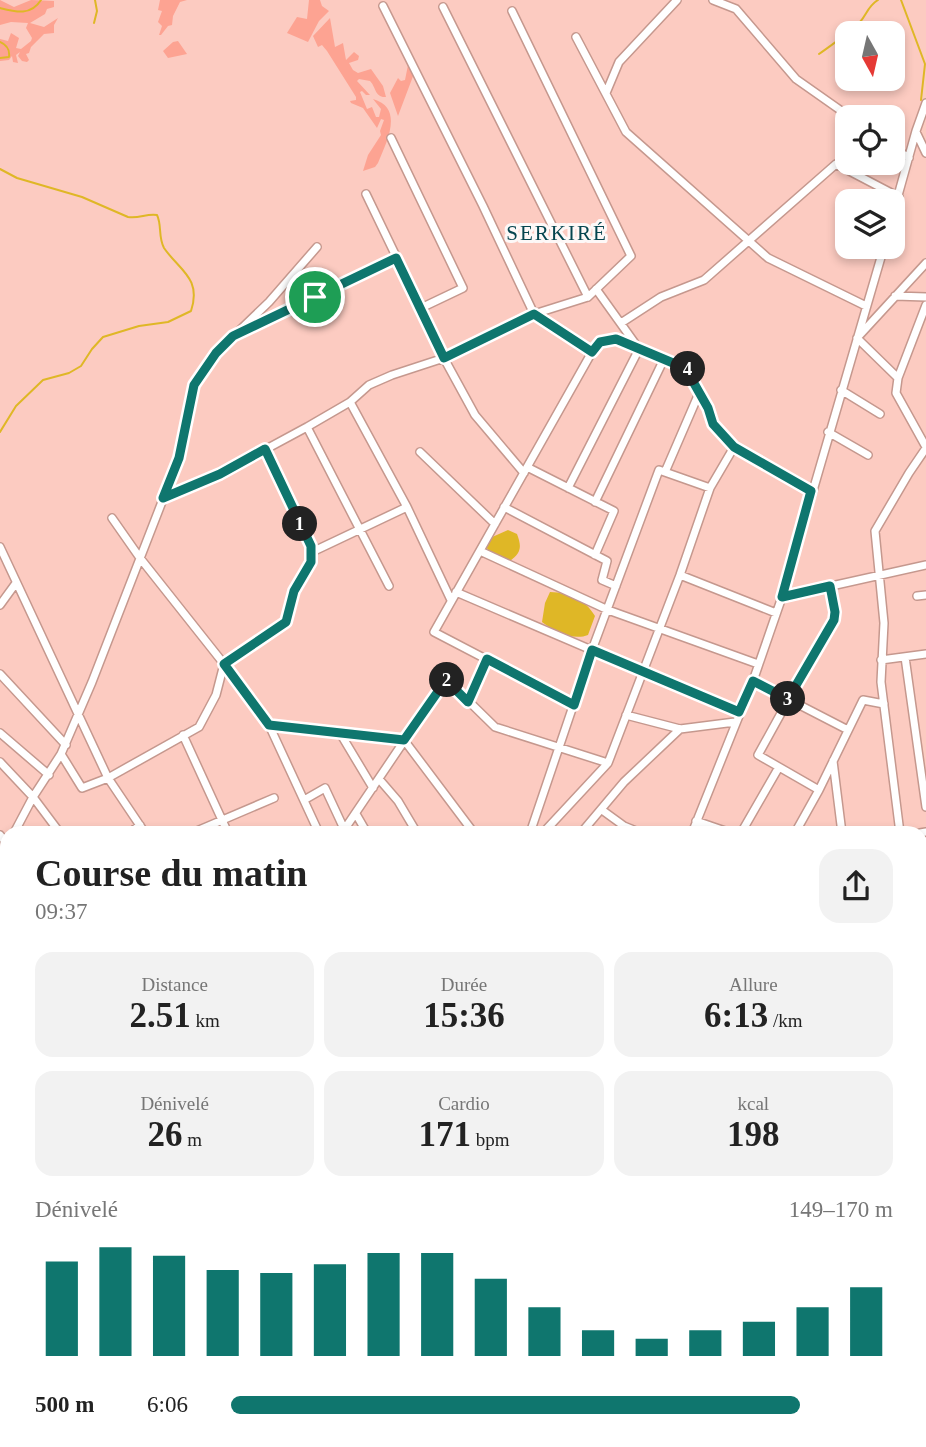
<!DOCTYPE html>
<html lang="fr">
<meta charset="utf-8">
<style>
body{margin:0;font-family:Georgia,serif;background:#f2f2f2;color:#222;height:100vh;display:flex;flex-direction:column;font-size:26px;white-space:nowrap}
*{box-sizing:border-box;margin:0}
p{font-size:23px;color:#767676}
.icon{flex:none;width:38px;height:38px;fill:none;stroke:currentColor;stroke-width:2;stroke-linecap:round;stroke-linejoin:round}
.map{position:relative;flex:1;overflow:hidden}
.panel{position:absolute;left:0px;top:826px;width:928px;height:621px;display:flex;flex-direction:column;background:#fff;border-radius:21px 21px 0 0;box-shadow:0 4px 10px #0003}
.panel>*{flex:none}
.needle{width:46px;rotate:172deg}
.tools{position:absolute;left:835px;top:21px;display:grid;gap:14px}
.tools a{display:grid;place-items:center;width:70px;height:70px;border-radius:14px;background:#fff;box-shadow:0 4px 10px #0003;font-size:35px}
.pin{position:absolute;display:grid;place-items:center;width:60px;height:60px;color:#fff;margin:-30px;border:4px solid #fff;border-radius:50%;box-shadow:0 2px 7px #0007}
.km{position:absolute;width:35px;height:35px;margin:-18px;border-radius:50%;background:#222;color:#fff;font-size:19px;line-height:35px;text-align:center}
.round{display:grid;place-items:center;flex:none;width:74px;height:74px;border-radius:21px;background:#f2f2f2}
.overview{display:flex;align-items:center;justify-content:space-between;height:119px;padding:0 35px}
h1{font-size:38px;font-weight:700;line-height:52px}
.figures{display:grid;grid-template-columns:repeat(3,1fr);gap:10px;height:119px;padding:7px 35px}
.figures div{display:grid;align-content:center;border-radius:18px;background:#f2f2f2;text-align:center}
.figures b{font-size:35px;font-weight:700}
.figures small{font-size:19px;font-weight:400}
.figures p{font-size:19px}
.chart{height:196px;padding:14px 35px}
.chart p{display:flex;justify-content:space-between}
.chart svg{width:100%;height:126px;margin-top:7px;stroke:#0f766e;stroke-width:6}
ul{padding:0 35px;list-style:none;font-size:23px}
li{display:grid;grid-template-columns:112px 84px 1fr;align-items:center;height:52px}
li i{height:18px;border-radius:9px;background:#0f766e}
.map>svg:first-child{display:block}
.green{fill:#fda392}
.water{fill:#dfb726}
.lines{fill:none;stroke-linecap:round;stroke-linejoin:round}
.stream{stroke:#dfb726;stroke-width:2}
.minor-casing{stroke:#c5988e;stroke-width:10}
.minor{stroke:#fff;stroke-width:7}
.route-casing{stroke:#fff;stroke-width:14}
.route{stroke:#0f766e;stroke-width:9}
.labels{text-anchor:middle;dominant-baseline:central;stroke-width:6;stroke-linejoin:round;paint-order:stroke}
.quarter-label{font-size:21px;letter-spacing:2px;fill:#05454f;stroke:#fdf8f7}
</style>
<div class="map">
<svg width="926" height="1447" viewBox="0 0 926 1447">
<rect width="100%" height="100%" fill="#fccbc1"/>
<path class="green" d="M 0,0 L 14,7 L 31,0 L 54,1 L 54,7 L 47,9 L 45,14 L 30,23 L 44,27 L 58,18 L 54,25 L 54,33 L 44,34 L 31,47 L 29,53 L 26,54 L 29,60 L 27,62 L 22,61 L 18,56 L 20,52 L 16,55 L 18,63 L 13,62 L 12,56 L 9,60 L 0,61 L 0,39 L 8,41 L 11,33 L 19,38 L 16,48 L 21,49 L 31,41 L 32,38 L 26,28 L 28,23 L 11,22 L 0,25 Z
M 160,0 L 187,0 L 180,2 L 173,16 L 172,25 L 168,26 L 161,35 L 159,35 L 162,26 L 158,22 L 162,11 L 158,10 Z
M 309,0 L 320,0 L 322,6 L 329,11 L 319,21 L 308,42 L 287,33 L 297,17 L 307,19 Z
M 330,18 L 335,47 L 343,43 L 346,60 L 354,52 L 359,56 L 358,60 L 349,63 L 353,70 L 358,73 L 371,69 L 383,86 L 386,97 C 375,98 376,87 370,81 L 359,79 L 357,81 L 370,95 L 366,95 L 362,91 L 360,92 L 367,109 L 372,107 L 376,117 L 379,117 L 381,109 L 373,99 C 405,108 386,143 378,163 L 375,167 L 363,171 L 368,155 L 381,135 L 380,131 L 384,120 L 381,119 L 377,128 L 363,108 L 351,103 L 350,101 L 356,100 L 356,97 L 327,51 L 322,45 L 318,47 L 313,36 Z
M 178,41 L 187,54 L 168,58 L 163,51 L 173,42 Z
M 411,64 L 415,71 L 398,116 L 390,93 L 398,78 L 401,81 L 405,80 L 408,65 Z"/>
<path class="water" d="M 508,530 L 517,534 C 522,547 521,553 510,561 L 489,551 L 486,547 L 490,538 Z
M 550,592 C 570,593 585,599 595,616 L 588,635 C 573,641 554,631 542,622 L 545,603 Z"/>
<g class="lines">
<path class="stream" d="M 901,0 L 925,64 L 921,100
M 0,8 C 16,12 31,16 41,0
M 94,23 L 97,11 L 95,0
M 0,42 C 7,45 10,49 9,57 L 0,58
M 819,54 C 833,44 848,34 860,22 C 867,14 868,6 878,0
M 0,169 L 17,178 L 82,197 L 128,217 C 139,219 147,213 157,215 C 162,225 158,237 164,248 C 179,270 202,278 191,311 L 168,322 L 139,326 L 103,337 L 92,349 L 81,366 L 69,373 L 43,380 L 16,406 L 0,432"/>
<defs>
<path id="minor" d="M 713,0 L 736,9 L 796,79 L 850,117
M 383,6 L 483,206 L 534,314 L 592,352
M 443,7 L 588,297
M 576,37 L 626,132 L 768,258 L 866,306
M 606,93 L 619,62 L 677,0
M 916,132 L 926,153
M 391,138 L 463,288 L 421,308
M 892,147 L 909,158
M 366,194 L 421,308 L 434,340 L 475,415 L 524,473
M 892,217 L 916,131 L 926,103
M 926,263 L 857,338 L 898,378 L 896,393 L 926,447
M 895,296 L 926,297
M 621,323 L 661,297 L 704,280 L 836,164 L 899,197
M 240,333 L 396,258
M 898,378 L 926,305
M 841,390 L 880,414
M 350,402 L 407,507 L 451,600
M 307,427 L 389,586
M 828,432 L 868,455
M 420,452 L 495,524
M 527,467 L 614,511 L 595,555
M 665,472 L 700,391
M 568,488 L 639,349 L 596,289
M 163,498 L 220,474 L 307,427 L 350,402 L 369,385 L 392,375 L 444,358 L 534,314 L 588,297 L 631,256 L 512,11
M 595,502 L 664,359
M 504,507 L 607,561 L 602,580 L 616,586
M 112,518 L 140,558 L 224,664 L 269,725 L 319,833
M 0,547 L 108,778 L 145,833
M 480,551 L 608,610 L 758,664
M 312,552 L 407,507
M 680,575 L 776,613
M 456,592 L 739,713
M 917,596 L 926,595
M 782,597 L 926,565
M 0,605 L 16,583
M 905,657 L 926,807
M 881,660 L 926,654
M 0,674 L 66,745
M 753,681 L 848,730
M 468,702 L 487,659
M 574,705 L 434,632 L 592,352 L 600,342 L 616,339 L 692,371 L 691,378 L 708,408 L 713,424 L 734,447 L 811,491
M 626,715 L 680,729 L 735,722
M 269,725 L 404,740 L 474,833
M 0,733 L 49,775
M 340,733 L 373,788
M 183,735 L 228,833
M 61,754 L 82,788 L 108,778 L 199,727 L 216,695 L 224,664 L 286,622 L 294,591 L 311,562 L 312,552 L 265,449
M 833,761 L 842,833
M 0,762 L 33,797 L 60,833
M 779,767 L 758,755 L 833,619 L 835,612 L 830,586
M 379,779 L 398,801 L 417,833
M 304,800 L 325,788 L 345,831
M 602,810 L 624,826 L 641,833
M 356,814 L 367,833
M 696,821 L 731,833
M 14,833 L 33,797 L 61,754 L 92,682 L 179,458 L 194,385 L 216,353 L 269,302 L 317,247
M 130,833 L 140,825
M 192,833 L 274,798
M 342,833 L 446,679 L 495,727 L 608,763
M 530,833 L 592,650 L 659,470 L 710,488
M 543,833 L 608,763 L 680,575 L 710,488 L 734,447
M 581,833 L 624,782 L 680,729
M 692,833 L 753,681 L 782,597 L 884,247
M 741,833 L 779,767 L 819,790
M 795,833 L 819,790 L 863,700 L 884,704
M 900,833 L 881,682 L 884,623 L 875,531 L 909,473 L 926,448
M 920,833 L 926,832
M 0,835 L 7,844
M 0,860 L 7,845
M 0,882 L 7,885
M 0,924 L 7,914
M 920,960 L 926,959
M 920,979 L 926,985
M 0,988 L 7,982
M 920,1036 L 926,1042
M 0,1061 L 7,1055
M 920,1101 L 926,1107
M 0,1105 L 7,1103
M 920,1128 L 926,1123
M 920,1138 L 926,1144
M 0,1151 L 7,1148
M 0,1189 L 7,1187
M 0,1220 L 7,1220
M 0,1251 L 7,1253
M 920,1255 L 926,1262
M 920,1297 L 926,1292
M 0,1347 L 7,1356
M 920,1387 L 926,1381
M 0,1388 L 7,1394
M 920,1408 L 926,1414
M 79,1440 L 90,1447
M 343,1440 L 349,1447
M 476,1440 L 482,1447
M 583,1440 L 589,1447
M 804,1440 L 810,1447
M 876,1440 L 883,1447
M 17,1447 L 25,1440
M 104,1447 L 108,1440
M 197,1447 L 210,1440
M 318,1447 L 324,1440
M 430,1447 L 442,1441
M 489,1447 L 496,1440
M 553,1447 L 560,1440
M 633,1447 L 640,1440
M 716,1447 L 722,1440
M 780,1447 L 786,1440
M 864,1447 L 871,1440"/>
</defs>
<use href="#minor" class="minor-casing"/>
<use href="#minor" class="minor"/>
</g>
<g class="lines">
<defs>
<path id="route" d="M 396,258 L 444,358 L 534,314 L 592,352 L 600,342 L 616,339 L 692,371 L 691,378 L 708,408 L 713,424 L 734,447 L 811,491 L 782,597 L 830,586 L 835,612 L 834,620 L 788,699 L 753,681 L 739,712 L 592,650 L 574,705 L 487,659 L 468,702 L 446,680 L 404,740 L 269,725 L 224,664 L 286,622 L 294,591 L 311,562 L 311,546 L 265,449 L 220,474 L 163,498 L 179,458 L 194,385 L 216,353 L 233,336 Z"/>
</defs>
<use href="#route" class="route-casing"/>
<use href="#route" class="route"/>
</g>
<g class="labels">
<g class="quarter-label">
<text x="557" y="233">SERKIRÉ</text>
</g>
</g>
</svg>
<div class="tools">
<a><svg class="needle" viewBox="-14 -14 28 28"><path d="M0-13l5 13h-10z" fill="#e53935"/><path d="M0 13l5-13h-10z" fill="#767676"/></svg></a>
<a><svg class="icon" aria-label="locate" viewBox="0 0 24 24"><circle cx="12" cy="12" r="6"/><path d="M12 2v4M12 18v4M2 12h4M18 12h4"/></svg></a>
<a><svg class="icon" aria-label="layers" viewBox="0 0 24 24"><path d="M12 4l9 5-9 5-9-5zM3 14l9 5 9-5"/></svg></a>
</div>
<div class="pin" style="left:315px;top:297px;background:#1e9e55"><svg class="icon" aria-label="arrive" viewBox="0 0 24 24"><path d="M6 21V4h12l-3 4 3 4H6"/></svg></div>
<b class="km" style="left:300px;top:524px">1</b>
<b class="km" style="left:447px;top:680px">2</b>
<b class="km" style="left:788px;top:699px">3</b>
<b class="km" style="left:688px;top:369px">4</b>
<section class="panel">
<div class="overview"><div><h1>Course du matin</h1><p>09:37</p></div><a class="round"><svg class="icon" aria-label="share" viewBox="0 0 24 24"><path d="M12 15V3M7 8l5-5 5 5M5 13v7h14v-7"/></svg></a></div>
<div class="figures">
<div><p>Distance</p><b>2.51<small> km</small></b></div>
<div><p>Durée</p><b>15:36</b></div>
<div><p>Allure</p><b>6:13<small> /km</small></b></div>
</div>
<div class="figures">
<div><p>Dénivelé</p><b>26<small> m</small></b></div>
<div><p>Cardio</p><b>171<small> bpm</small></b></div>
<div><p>kcal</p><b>198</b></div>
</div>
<div class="chart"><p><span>Dénivelé</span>149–170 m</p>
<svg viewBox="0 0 160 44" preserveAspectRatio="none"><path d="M5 44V11M15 44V6M25 44V9M35 44V14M45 44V15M55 44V12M65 44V8M75 44V8M85 44V17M95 44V27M105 44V35M115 44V38M125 44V35M135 44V32M145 44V27M155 44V20"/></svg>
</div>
<ul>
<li><b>500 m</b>6:06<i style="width:86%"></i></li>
</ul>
</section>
</div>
